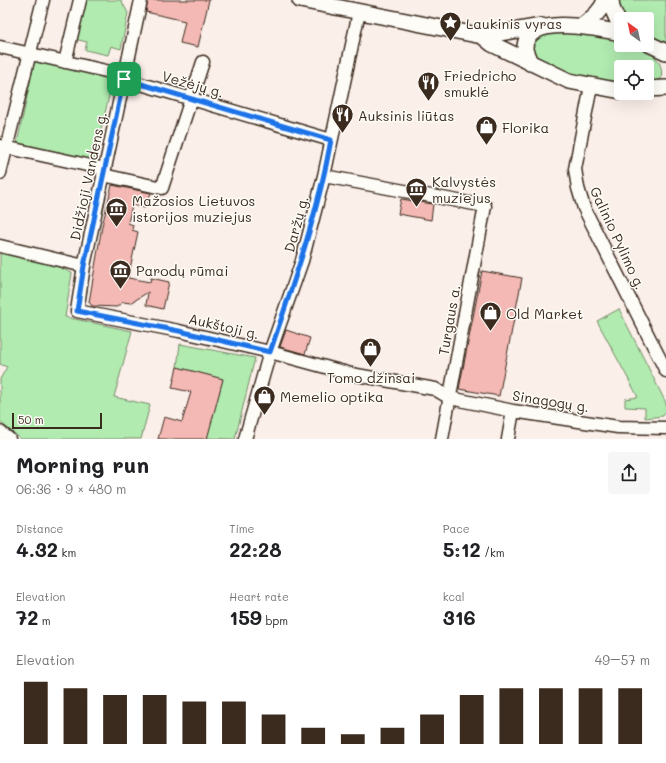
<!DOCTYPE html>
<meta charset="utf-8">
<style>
body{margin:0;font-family:Mali,sans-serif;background:#f6f6f6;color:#202124;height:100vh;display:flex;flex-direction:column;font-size:15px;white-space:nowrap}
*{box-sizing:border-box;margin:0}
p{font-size:13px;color:#757577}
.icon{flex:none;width:22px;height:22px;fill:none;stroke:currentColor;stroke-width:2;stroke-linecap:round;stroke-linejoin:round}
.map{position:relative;height:439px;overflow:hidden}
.side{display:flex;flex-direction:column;background:#fff;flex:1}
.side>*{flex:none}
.needle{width:26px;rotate:327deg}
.fabs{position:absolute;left:614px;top:12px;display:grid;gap:8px}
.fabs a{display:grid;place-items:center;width:40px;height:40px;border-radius:4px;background:#fff;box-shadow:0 4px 16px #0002;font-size:20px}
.scale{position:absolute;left:12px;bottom:10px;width:90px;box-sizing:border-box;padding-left:4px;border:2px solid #3b2a1e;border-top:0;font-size:11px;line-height:14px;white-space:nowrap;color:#3b2a1e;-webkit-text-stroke:3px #fdfcf7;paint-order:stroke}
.pin{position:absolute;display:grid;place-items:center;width:34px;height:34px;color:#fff;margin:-17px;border-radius:8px;box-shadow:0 2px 6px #0006}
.round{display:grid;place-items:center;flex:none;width:42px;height:42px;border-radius:4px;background:#f6f6f6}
.head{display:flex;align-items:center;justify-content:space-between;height:68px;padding:0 16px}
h1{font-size:22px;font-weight:700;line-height:30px}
.stats{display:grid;grid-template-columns:repeat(3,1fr);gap:6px;height:68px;padding:4px 16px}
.stats div{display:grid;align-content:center}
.stats b{font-size:20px;font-weight:700}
.stats small{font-size:11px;font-weight:400}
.stats p{font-size:11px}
.chart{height:112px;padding:8px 16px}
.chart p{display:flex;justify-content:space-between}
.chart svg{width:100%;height:72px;margin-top:4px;stroke:#3b2a1e;stroke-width:6}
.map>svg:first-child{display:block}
.green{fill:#b1ebb0;stroke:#768a67}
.building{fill:#f4b9b4;stroke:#3b2a1e}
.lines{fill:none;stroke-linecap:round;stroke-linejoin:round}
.minor-casing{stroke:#3b2a1e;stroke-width:15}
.tertiary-casing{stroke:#3b2a1e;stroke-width:18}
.minor{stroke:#fdfcf7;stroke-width:12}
.tertiary{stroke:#fdfcf7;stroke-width:15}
.route-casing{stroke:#fff;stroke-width:8}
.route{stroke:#1a73e8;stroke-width:5}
.labels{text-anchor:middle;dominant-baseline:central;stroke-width:3;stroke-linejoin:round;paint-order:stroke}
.poi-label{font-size:14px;fill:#3b2a1e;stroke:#fdfcf7;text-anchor:start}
.street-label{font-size:14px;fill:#3b2a1e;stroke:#fdfcf7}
</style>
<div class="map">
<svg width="666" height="439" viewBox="0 0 666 439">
<rect width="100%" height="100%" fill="#fbefea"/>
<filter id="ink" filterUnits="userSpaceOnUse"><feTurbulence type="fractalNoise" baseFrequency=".025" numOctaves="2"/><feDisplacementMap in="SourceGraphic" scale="8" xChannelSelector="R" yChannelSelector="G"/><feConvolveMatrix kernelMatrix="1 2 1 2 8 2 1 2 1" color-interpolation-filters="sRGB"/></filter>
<g filter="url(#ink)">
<path class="green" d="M 84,0 L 121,0 L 128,13 L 121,49 L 111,46 L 108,55 L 85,50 L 87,42 L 74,39 Z
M 618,0 L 666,0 L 666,43 L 647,33 L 647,19 L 624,19 L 620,13 Z
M 577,32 L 621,40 L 621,45 C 639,45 666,54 661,79 L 647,83 L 647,67 L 621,67 L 621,83 L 595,81 L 576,76 L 534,57 L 531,46 L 538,35 Z
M 35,60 L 113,79 L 94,160 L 17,143 Z
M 0,251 L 50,263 L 72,273 L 65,317 L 132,331 L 114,397 L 150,405 L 141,439 L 21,439 L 0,422 L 0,379 L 7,367 L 0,364 Z
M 619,309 L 666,403 L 666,411 L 663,416 L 645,418 L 645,408 L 625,407 L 625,399 L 638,397 L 597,321 Z
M 180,344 L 255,358 L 235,439 L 207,438 L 223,379 L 177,367 Z"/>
<path class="building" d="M 148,0 L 209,0 L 198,47 L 180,43 L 185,21 L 146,12 Z
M 112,185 L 151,193 L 145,208 L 132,205 L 128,223 L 133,225 L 132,230 L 138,232 L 128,278 L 150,282 L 151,278 L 169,282 L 163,309 L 146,305 L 148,292 L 131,303 L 123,302 L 117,307 L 92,306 L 89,302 L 102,226 Z
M 401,199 L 433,204 L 431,220 L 398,214 Z
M 482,271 L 522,278 L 499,396 L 459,389 Z
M 286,330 L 310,338 L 305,354 L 280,347 Z
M 177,367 L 223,379 L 207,439 L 158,439 L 164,417 L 182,422 L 191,392 L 172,388 Z"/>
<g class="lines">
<defs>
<path id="minor" d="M 141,0 L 84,266 L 77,311 L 179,331 L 270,352 L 351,374 L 435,389 L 450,398 L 513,411 L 618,427 L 666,428
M 0,47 L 119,74 L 124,79 L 331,140
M 65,62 L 80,0
M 591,86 L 575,169 L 578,188 L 584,208 L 666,371
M 0,146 L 105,169
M 0,173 L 43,0
M 103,175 L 162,188 L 203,62
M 324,176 L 485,206 L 442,439
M 0,246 L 84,266
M 0,432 L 9,439
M 245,439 L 270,352 L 302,261 L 324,176 L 359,12
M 508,439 L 513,411"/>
<path id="tertiary" d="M 300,0 L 482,36 L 492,44 L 569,81 L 621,91
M 611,0 L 612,8 L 621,28
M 582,26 C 592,18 601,12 605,0
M 482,36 L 542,26
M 647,43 L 666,52
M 530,63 C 529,58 525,53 525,48 C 525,12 600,29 621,33
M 647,89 L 666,88"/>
</defs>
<use href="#minor" class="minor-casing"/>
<use href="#tertiary" class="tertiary-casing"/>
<use href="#minor" class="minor"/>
<use href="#tertiary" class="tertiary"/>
</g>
</g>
<g class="lines" filter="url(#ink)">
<defs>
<path id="route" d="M 124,79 L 331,140 C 318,213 294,282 270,352 L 179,331 L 77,311 L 84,266 Z"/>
</defs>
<use href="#route" class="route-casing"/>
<use href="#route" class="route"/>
</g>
<defs>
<symbol id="sight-pin" viewBox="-11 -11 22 30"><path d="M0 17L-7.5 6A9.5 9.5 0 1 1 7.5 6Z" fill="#3b2a1e" stroke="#fdfcf7"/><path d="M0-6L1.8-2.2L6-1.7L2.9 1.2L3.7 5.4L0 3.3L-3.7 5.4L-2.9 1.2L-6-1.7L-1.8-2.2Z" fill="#fff"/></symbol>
<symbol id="restaurant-pin" viewBox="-11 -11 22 30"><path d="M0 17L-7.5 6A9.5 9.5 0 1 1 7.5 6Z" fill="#3b2a1e" stroke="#fdfcf7"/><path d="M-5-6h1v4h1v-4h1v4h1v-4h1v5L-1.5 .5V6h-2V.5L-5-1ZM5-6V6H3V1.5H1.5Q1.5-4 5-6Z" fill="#fff"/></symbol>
<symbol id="shop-pin" viewBox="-11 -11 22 30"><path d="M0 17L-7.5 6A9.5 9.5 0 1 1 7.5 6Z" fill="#3b2a1e" stroke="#fdfcf7"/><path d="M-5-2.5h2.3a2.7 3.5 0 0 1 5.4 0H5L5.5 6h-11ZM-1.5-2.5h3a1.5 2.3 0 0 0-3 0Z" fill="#fff"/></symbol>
<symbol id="museum-pin" viewBox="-11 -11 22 30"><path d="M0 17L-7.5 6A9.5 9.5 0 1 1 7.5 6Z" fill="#3b2a1e" stroke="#fdfcf7"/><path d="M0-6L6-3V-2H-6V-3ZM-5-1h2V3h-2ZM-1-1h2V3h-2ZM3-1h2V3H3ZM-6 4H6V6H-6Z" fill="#fff"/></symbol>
</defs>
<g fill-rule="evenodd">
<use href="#sight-pin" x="438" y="10" width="25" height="34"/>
<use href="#restaurant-pin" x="416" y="70" width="25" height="34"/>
<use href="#restaurant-pin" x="330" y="102" width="25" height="34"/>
<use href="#shop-pin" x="474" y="114" width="25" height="34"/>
<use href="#museum-pin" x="404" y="176" width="25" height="34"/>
<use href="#museum-pin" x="104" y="196" width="25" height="34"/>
<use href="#museum-pin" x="108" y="258" width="25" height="34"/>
<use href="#shop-pin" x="478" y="300" width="25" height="34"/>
<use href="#shop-pin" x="358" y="336" width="25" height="34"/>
<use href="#shop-pin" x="252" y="384" width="25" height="34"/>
</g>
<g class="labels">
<g class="poi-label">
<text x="466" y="23">Laukinis vyras</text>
<text x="444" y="75">Friedricho<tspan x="444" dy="16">smuklė</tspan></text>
<text x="358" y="115">Auksinis liūtas</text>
<text x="502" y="127">Florika</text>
<text x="432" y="181">Kalvystės<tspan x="432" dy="16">muziejus</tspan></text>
<text x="132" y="200">Mažosios Lietuvos<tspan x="132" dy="16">istorijos muziejus</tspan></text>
<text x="136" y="270">Parodų rūmai</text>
<text x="506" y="313">Old Market</text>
<text x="371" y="377" text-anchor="middle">Tomo džinsai</text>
<text x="280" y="396">Memelio optika</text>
</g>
<g class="street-label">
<text transform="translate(193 84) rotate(16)">Vežėjų g.</text>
<text transform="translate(88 176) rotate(-78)">Didžioji Vandens g.</text>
<text transform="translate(296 224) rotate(-75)">Daržų g.</text>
<text transform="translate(618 238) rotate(65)">Galinio Pylimo g.</text>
<text transform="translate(449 320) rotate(-80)">Turgaus a.</text>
<text transform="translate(224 326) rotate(13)">Aukštoji g.</text>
<text transform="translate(551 401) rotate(9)">Sinagogų g.</text>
</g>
</g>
</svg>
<div class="fabs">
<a><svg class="needle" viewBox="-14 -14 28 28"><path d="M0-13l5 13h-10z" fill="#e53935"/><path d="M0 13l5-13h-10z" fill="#757577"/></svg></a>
<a><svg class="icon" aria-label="locate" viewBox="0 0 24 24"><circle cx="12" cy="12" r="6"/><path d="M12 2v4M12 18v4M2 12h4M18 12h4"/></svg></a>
</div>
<div class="scale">50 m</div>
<div class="pin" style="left:124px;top:79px;background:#1e9e55"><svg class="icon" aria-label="arrive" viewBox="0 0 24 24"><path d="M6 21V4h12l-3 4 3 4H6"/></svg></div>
</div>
<section class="side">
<div class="head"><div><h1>Morning run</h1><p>06:36 · 9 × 480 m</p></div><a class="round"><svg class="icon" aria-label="share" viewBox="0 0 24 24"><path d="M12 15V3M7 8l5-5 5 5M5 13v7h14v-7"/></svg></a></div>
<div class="stats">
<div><p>Distance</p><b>4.32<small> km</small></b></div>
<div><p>Time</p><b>22:28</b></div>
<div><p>Pace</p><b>5:12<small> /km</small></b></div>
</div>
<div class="stats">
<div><p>Elevation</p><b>72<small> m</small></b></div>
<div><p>Heart rate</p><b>159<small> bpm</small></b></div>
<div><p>kcal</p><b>316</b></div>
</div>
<div class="chart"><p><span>Elevation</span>49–57 m</p>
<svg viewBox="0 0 160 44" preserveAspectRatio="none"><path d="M5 44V6M15 44V10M25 44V14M35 44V14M45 44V18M55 44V18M65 44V26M75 44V34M85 44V38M95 44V34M105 44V26M115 44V14M125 44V10M135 44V10M145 44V10M155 44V10"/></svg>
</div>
</section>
